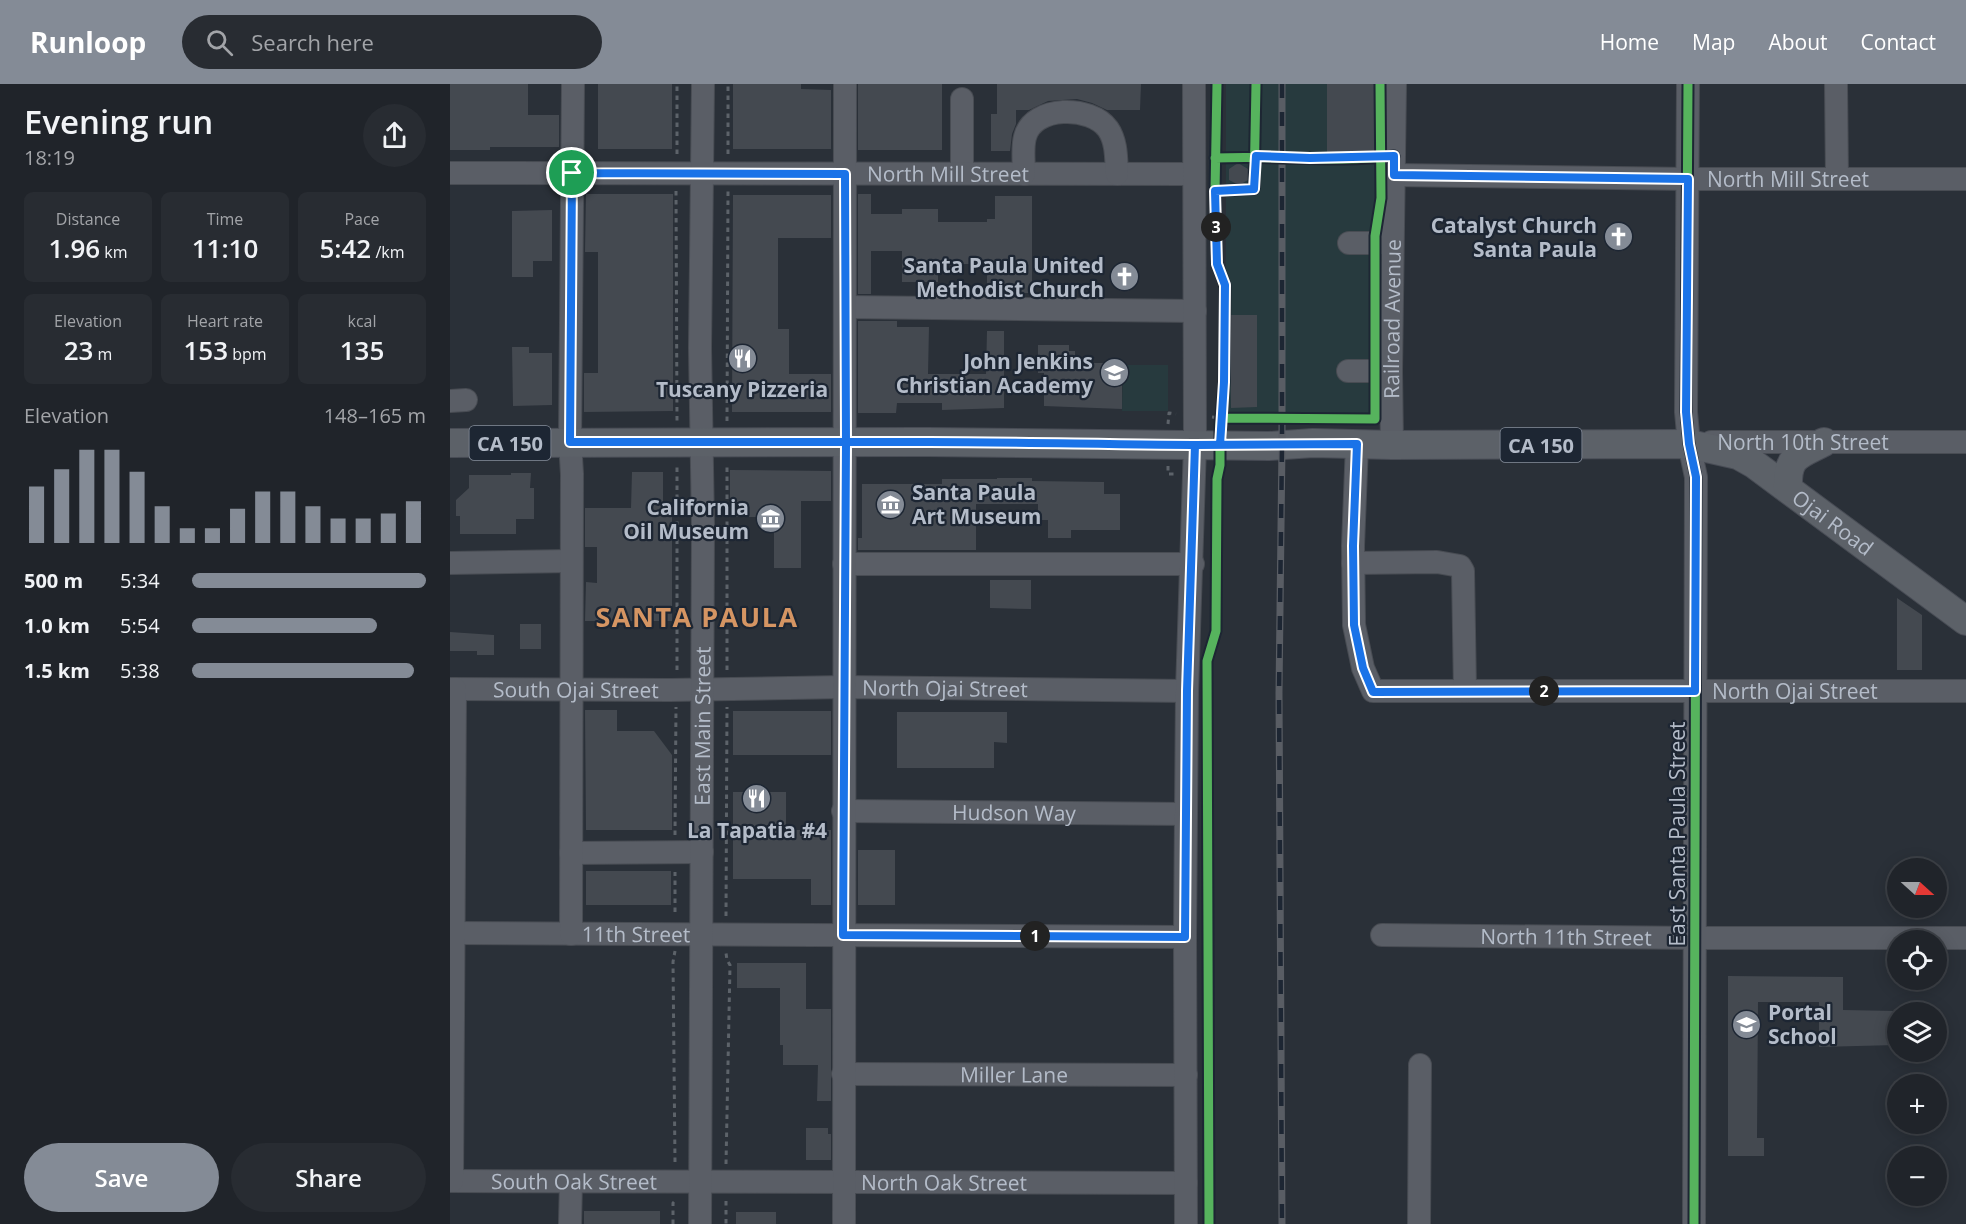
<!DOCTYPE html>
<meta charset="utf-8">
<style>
body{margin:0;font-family:"Open Sans",sans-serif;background:#282c32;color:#f1f3f6;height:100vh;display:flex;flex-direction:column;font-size:22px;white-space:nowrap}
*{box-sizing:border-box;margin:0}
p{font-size:20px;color:#a2a4a8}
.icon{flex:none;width:33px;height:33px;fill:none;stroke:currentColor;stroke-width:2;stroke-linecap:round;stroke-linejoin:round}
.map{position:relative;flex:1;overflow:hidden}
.details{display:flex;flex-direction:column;background:#20242a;width:450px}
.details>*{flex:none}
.needle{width:39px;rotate:111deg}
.controls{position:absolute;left:1437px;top:774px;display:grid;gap:12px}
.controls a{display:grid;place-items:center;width:60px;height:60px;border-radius:50%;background:#20242a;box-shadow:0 3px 15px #0003,0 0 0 2px #3d4147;font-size:30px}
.pin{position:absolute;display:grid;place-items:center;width:51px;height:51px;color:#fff;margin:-26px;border:3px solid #fff;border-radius:50%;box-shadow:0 2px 6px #0007}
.km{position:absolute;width:30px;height:30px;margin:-15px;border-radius:50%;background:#222;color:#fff;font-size:16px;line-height:30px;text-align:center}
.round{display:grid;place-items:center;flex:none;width:63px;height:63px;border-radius:32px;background:#282c32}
.head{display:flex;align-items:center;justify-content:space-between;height:102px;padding:0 24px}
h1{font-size:33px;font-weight:600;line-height:45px}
.figures{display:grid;grid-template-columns:repeat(3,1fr);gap:9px;height:102px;padding:6px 24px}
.figures div{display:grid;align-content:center;border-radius:9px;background:#282c32;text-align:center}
.figures b{font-size:26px;font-weight:600}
.figures small{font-size:16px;font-weight:400}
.figures p{font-size:16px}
.chart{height:168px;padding:12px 24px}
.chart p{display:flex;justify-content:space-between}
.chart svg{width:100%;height:108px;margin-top:6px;stroke:#848b96;stroke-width:6}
.button{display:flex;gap:12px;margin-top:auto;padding:12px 24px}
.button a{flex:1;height:69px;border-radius:36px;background:#848b96;color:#fff;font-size:24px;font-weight:600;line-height:69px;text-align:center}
.button a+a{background:#282c32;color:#f1f3f6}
ul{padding:0 24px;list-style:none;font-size:20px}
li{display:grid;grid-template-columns:96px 72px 1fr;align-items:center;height:45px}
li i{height:15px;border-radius:8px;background:#848b96}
header{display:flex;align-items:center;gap:36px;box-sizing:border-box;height:84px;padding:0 30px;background:#848b96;color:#fff}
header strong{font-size:28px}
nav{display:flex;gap:33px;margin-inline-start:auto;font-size:21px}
.search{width:420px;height:54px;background:#282c32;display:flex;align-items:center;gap:15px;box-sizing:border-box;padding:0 21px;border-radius:33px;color:#a2a4a8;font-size:22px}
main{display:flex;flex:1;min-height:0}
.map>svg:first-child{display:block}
.green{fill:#273a3e}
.building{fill:#444950}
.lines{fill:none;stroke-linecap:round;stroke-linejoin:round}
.minor-casing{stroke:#484c53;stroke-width:24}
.major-casing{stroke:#484c55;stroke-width:30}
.path{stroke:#5d636a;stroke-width:3;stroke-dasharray:4.5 4.5;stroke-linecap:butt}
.minor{stroke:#5a5e66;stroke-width:22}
.major{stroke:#5c6168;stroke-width:28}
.rail-casing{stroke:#595d64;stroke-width:7}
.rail{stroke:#1d2633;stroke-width:4.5;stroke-dasharray:14;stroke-linecap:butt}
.cycleway-casing{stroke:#1d2633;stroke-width:13}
.cycleway{stroke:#56b35d;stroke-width:9}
.route-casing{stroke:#fff;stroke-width:12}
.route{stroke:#1a73e8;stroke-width:8}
.labels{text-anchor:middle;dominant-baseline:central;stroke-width:4.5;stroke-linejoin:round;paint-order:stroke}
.shield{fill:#1d2633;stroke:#878f9c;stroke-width:1.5}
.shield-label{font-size:20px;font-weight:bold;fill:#b4bcc9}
.street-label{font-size:21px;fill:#b4bcc9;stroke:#1d2633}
.poi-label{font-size:21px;font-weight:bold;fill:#b4bcc9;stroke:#1d2633;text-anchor:end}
.district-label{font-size:27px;font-weight:bold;letter-spacing:1.5px;fill:#d59563;stroke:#1d2633}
</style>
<header>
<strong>Runloop</strong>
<div class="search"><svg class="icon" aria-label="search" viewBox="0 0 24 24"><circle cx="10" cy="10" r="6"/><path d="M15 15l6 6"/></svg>Search here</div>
<nav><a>Home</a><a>Map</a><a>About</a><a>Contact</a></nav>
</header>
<main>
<section class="details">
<div class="head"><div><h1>Evening run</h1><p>18:19</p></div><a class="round"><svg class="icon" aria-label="share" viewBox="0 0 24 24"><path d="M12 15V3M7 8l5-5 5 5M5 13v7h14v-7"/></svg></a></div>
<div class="figures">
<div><p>Distance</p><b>1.96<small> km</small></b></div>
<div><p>Time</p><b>11:10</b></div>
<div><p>Pace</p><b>5:42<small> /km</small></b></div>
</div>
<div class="figures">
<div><p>Elevation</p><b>23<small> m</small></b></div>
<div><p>Heart rate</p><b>153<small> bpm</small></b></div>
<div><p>kcal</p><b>135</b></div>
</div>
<div class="chart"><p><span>Elevation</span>148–165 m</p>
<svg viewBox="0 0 160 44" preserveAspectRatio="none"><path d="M5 44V21M15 44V14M25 44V6M35 44V6M45 44V15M55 44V29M65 44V38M75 44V38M85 44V30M95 44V23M105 44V23M115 44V29M125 44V34M135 44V34M145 44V32M155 44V27"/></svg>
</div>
<ul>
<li><b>500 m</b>5:34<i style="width:100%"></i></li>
<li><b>1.0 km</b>5:54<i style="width:79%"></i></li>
<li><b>1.5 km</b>5:38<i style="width:95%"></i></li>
</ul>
<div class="button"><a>Save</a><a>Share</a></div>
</section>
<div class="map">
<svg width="1516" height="1140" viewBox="0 0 1516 1140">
<rect width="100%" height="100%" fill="#2a3038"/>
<path class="green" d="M 776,0 L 926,0 L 926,129 L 922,152 L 924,331 L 776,330 Z
M 673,281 L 718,281 L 718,327 L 672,327 Z"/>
<path class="building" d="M 0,0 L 78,0 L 78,31 L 109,31 L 109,63 L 40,63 L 40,66 L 0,66 Z
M 148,0 L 222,0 L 222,65 L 148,65 Z
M 283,0 L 351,0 L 351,5 L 381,6 L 381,65 L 283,65 Z
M 408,0 L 492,0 L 492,66 L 408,66 Z
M 547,0 L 691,0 L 690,26 L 657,26 L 642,19 L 627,15 L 598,17 L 579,26 L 566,26 L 566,40 L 562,50 L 560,67 L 541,67 L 541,30 L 547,30 Z
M 877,0 L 925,0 L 925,68 L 877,68 Z
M 788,79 L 798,85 L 798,96 L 789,101 L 779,96 L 779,85 Z
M 136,110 L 223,110 L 223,327 L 134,328 L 134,289 L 148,289 L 148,168 L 135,168 Z
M 408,110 L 421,110 L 421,130 L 452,130 L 452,125 L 488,125 L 488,138 L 537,138 L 537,135 L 545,135 L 545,112 L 582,112 L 582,209 L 537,209 L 537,180 L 509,180 L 508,182 L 488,182 L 488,198 L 452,198 L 452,167 L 421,167 L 421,210 L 408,210 Z
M 283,111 L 381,111 L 381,154 L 328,154 L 328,245 L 339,245 L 339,290 L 381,290 L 381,328 L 282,328 Z
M 102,126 L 102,177 L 83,177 L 83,193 L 62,193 L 62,127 Z
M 780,231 L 807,231 L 807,323 L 781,324 Z
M 408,237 L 447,237 L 447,243 L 479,243 L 478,290 L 536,290 L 537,247 L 554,247 L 554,324 L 492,326 L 492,319 L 447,319 L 446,329 L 408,329 Z
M 588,261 L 619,261 L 619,267 L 625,267 L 625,279 L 672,279 L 672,325 L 594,322 L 594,289 L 588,289 Z
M 62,263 L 79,263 L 79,269 L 102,269 L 102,321 L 63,322 Z
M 280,386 L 381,387 L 381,417 L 351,417 L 351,484 L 324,484 L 324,433 L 280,433 Z
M 182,388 L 213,388 L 213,424 L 222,424 L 222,537 L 135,537 L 136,498 L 147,499 L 147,463 L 135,463 L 135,424 L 181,424 Z
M 61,389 L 81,389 L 80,404 L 84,404 L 84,435 L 66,435 L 66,450 L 10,450 L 10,432 L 6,432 L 6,416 L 19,404 L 19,391 L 61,391 Z
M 547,394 L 582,394 L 582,397 L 654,398 L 654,410 L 670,410 L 670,446 L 621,446 L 621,454 L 598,454 L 598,436 L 588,436 L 588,420 L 526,420 L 526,466 L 408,466 L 408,454 L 412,454 L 412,400 L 492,400 L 492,395 L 547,395 Z
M 540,496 L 581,496 L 581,525 L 540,524 Z
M 1447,514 L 1472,531 L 1472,586 L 1447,586 Z
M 70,540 L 91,540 L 91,565 L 70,565 Z
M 0,548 L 44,551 L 44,571 L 27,571 L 27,567 L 0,567 Z
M 135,626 L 167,626 L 167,647 L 204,647 L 222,671 L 222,746 L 136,746 Z
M 283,627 L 381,627 L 381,671 L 283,671 Z
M 447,628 L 557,628 L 557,659 L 544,658 L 544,684 L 447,684 Z
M 283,708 L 336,708 L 336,746 L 381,746 L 381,821 L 361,821 L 361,795 L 283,795 Z
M 408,766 L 445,766 L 445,821 L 408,821 Z
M 136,787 L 221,787 L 221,821 L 136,821 Z
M 287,879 L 356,879 L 356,925 L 381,925 L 381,1017 L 367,1017 L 368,981 L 333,981 L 333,961 L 330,961 L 330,904 L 287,904 Z
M 1278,892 L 1393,893 L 1393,926 L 1446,927 L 1446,961 L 1369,963 L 1369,918 L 1308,918 L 1307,1054 L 1314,1054 L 1314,1072 L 1278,1072 Z
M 356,1044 L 378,1044 L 378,1050 L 381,1050 L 381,1076 L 356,1076 Z
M 134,1127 L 210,1127 L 210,1140 L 134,1140 Z
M 286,1128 L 326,1128 L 326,1140 L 286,1140 Z"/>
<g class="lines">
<defs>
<g id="minor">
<path d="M 1238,0 L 1236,328 L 1239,360 L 1246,393 L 1244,1140"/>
<path d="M 1386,0 L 1387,95"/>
<path d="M 512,15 L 512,89"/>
<path id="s1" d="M 0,89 L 744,90"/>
<path d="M 574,90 C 574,78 572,64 575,53 C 583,21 641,21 658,45 C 667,58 666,75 667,90"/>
<path id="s2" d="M 944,91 L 1238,95 L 1516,95"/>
<path d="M 899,159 L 942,159"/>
<path d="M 395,223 L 745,227"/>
<path d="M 898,287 L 941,287"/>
<path d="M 0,317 L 16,316"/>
<path id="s3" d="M 1261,358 L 1516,358"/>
<path id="s4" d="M 907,360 L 903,462 L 904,541 L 913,584 L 923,607 L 1516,607"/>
<path id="s5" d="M 942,361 L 941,287 L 945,0"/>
<path d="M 0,479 L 121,477"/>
<path d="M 903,479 L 987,478 L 1010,482 L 1013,487 L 1015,607"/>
<path d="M 394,480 L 743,480"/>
<path id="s6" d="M 0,605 L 220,606 L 394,603 L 737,607"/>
<path id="s7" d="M 393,727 L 736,730"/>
<path d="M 121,769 L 252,768"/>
<path id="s8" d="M 0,849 L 735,853"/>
<path d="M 121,850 L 122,390 L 120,358 L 123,0"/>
<path id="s9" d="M 932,851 L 1245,854 L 1516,854"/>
<path id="s10" d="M 393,990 L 736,991"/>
<path id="s11" d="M 0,1097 L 736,1099"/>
<path d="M 2,1097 L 5,605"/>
<path d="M 120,1140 L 121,1098"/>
<path id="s12" d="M 250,1140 L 253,442 L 250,264 L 253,0"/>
<path d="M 394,1140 L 395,0"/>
<path d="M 736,1140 L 735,853 L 737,607 L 745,361 L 744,0"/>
<path d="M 969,1140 L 970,981"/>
</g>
<g id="major">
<path id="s13" d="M 0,359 L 478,358 L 819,362 L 863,359 L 942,361 L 1239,360 L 1288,371 L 1304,380 L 1516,537"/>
<path d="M 1338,404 C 1337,371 1348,372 1374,358"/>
</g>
</defs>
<use href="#minor" class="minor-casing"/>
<use href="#major" class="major-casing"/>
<path class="path" d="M 227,70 L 227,0
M 278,70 L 278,0
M 226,107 L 227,337
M 762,333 L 771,334
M 277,337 L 278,107
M 718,340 L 719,329 L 726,330
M 718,382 L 718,390 L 725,390
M 227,586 L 227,380
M 277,586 L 277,380
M 225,751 L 226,623
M 225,828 L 225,788
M 276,832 L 277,623
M 225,1078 L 223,878 L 225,867
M 276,1080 L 280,881 L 277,876 L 276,869
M 276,1117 L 276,1140
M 223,1140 L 223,1119 L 225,1117"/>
<use href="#minor" class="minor"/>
<use href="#major" class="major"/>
<defs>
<path id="rail" d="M 832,0 L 832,361 L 829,609 L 832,1140"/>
</defs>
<use href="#rail" class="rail-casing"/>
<use href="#rail" class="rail"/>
<defs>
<path id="cycleway" d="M 1238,0 L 1236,328 L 1239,360 L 1246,393 L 1244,1140
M 765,74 C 824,71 885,79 944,72
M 765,107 L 804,105 L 806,0
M 771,334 L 925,335 L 925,152 L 931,114 L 930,0
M 759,1140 L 757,577 L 766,547 L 767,395 L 770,381 L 770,341 L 774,298 L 775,201 L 767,180 L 765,107 L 767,0"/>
</defs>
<use href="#cycleway" class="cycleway-casing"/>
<use href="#cycleway" class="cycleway"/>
</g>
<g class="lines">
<defs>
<path id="route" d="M 122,89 L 395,90 L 396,359 L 393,851 L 735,853 L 737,607 L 745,361 L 907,360 L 903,462 L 904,541 L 913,584 L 923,608 L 1245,607 L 1246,393 L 1239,360 L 1236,328 L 1238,95 L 944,91 L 944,72 L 860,74 L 806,72 L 804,105 L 765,107 L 767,180 L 775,201 L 774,298 L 770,361 C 673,361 576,358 479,358 C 360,358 240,359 120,358 L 122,89"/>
</defs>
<use href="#route" class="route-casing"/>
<use href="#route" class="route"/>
</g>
<defs>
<symbol id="church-disc" viewBox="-11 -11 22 22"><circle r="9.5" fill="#848b96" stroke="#1d2633"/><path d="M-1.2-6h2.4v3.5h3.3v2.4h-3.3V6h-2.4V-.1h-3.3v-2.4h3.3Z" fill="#fff"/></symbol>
<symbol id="restaurant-disc" viewBox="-11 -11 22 22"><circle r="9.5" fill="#848b96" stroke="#1d2633"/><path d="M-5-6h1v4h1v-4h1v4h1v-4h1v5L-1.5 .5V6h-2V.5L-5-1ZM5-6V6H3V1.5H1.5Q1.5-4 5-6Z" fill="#fff"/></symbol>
<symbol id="school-disc" viewBox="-11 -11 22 22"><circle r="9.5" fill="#848b96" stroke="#1d2633"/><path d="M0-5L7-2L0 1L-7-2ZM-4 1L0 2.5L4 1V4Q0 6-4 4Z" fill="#fff"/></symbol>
<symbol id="museum-disc" viewBox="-11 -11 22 22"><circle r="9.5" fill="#848b96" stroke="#1d2633"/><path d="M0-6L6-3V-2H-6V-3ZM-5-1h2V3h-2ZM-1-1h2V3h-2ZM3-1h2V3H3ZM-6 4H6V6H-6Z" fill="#fff"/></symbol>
</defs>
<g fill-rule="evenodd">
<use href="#church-disc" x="1152" y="136" width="33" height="33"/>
<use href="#church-disc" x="658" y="176" width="33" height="33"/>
<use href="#restaurant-disc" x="276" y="258" width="33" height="33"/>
<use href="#school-disc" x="648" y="272" width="33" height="33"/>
<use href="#museum-disc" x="424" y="404" width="33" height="33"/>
<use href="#museum-disc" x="304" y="418" width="33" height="33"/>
<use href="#restaurant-disc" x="290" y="698" width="33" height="33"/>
<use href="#school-disc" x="1280" y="924" width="33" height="33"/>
</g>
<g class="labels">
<g class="shield">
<rect x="19.5" y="342" width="81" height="34" rx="4.5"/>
<rect x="1050.5" y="344" width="81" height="34" rx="4.5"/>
</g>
<g class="shield-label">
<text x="60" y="359">CA 150</text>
<text x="1091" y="361">CA 150</text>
</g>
<g class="street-label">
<text stroke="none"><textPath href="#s1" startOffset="498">North Mill Street</textPath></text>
<text stroke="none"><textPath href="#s2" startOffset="394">North Mill Street</textPath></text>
<text stroke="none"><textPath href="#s5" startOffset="126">Railroad Avenue</textPath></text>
<text stroke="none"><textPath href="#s3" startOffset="92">North 10th Street</textPath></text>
<text stroke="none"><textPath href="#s13" startOffset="1406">Ojai Road</textPath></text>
<text stroke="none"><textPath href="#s6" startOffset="495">North Ojai Street</textPath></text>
<text stroke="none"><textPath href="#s6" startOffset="126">South Ojai Street</textPath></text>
<text stroke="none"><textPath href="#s4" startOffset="672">North Ojai Street</textPath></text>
<text stroke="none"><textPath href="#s12" startOffset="498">East Main Street</textPath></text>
<text stroke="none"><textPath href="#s7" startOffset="171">Hudson Way</textPath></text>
<text transform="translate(1227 750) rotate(-90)">East Santa Paula Street</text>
<text stroke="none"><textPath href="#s8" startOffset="186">11th Street</textPath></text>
<text stroke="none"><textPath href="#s9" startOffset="184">North 11th Street</textPath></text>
<text stroke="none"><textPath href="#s10" startOffset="171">Miller Lane</textPath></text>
<text stroke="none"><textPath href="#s11" startOffset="124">South Oak Street</textPath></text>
<text stroke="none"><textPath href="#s11" startOffset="494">North Oak Street</textPath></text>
</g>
<g class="poi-label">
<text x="1147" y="141">Catalyst Church<tspan x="1147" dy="24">Santa Paula</tspan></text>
<text x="654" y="181">Santa Paula United<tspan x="654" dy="24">Methodist Church</tspan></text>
<text x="643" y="277">John Jenkins<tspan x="643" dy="24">Christian Academy</tspan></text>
<text x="292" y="305" text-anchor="middle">Tuscany Pizzeria</text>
<text x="462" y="408" text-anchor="start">Santa Paula<tspan x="462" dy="24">Art Museum</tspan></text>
<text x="299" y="423">California<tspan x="299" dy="24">Oil Museum</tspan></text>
<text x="307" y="746" text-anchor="middle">La Tapatia #4</text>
<text x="1318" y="928" text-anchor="start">Portal<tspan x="1318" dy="24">School</tspan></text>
</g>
<g class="district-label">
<text x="247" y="532">SANTA PAULA</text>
</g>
</g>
</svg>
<div class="controls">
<a><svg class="needle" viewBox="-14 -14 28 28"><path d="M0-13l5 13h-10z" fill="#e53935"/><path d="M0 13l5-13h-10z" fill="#a2a4a8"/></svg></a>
<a><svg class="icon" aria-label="locate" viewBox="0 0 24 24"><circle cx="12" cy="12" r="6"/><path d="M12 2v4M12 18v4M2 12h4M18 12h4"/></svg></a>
<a><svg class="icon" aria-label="layers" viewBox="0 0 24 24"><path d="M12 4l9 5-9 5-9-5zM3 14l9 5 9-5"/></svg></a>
<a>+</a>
<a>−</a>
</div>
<div class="pin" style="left:122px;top:89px;background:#1e9e55"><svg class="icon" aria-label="arrive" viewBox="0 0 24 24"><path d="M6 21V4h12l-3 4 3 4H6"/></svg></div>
<b class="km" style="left:585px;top:852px">1</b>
<b class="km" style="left:1094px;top:607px">2</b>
<b class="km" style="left:766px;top:143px">3</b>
</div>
</main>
